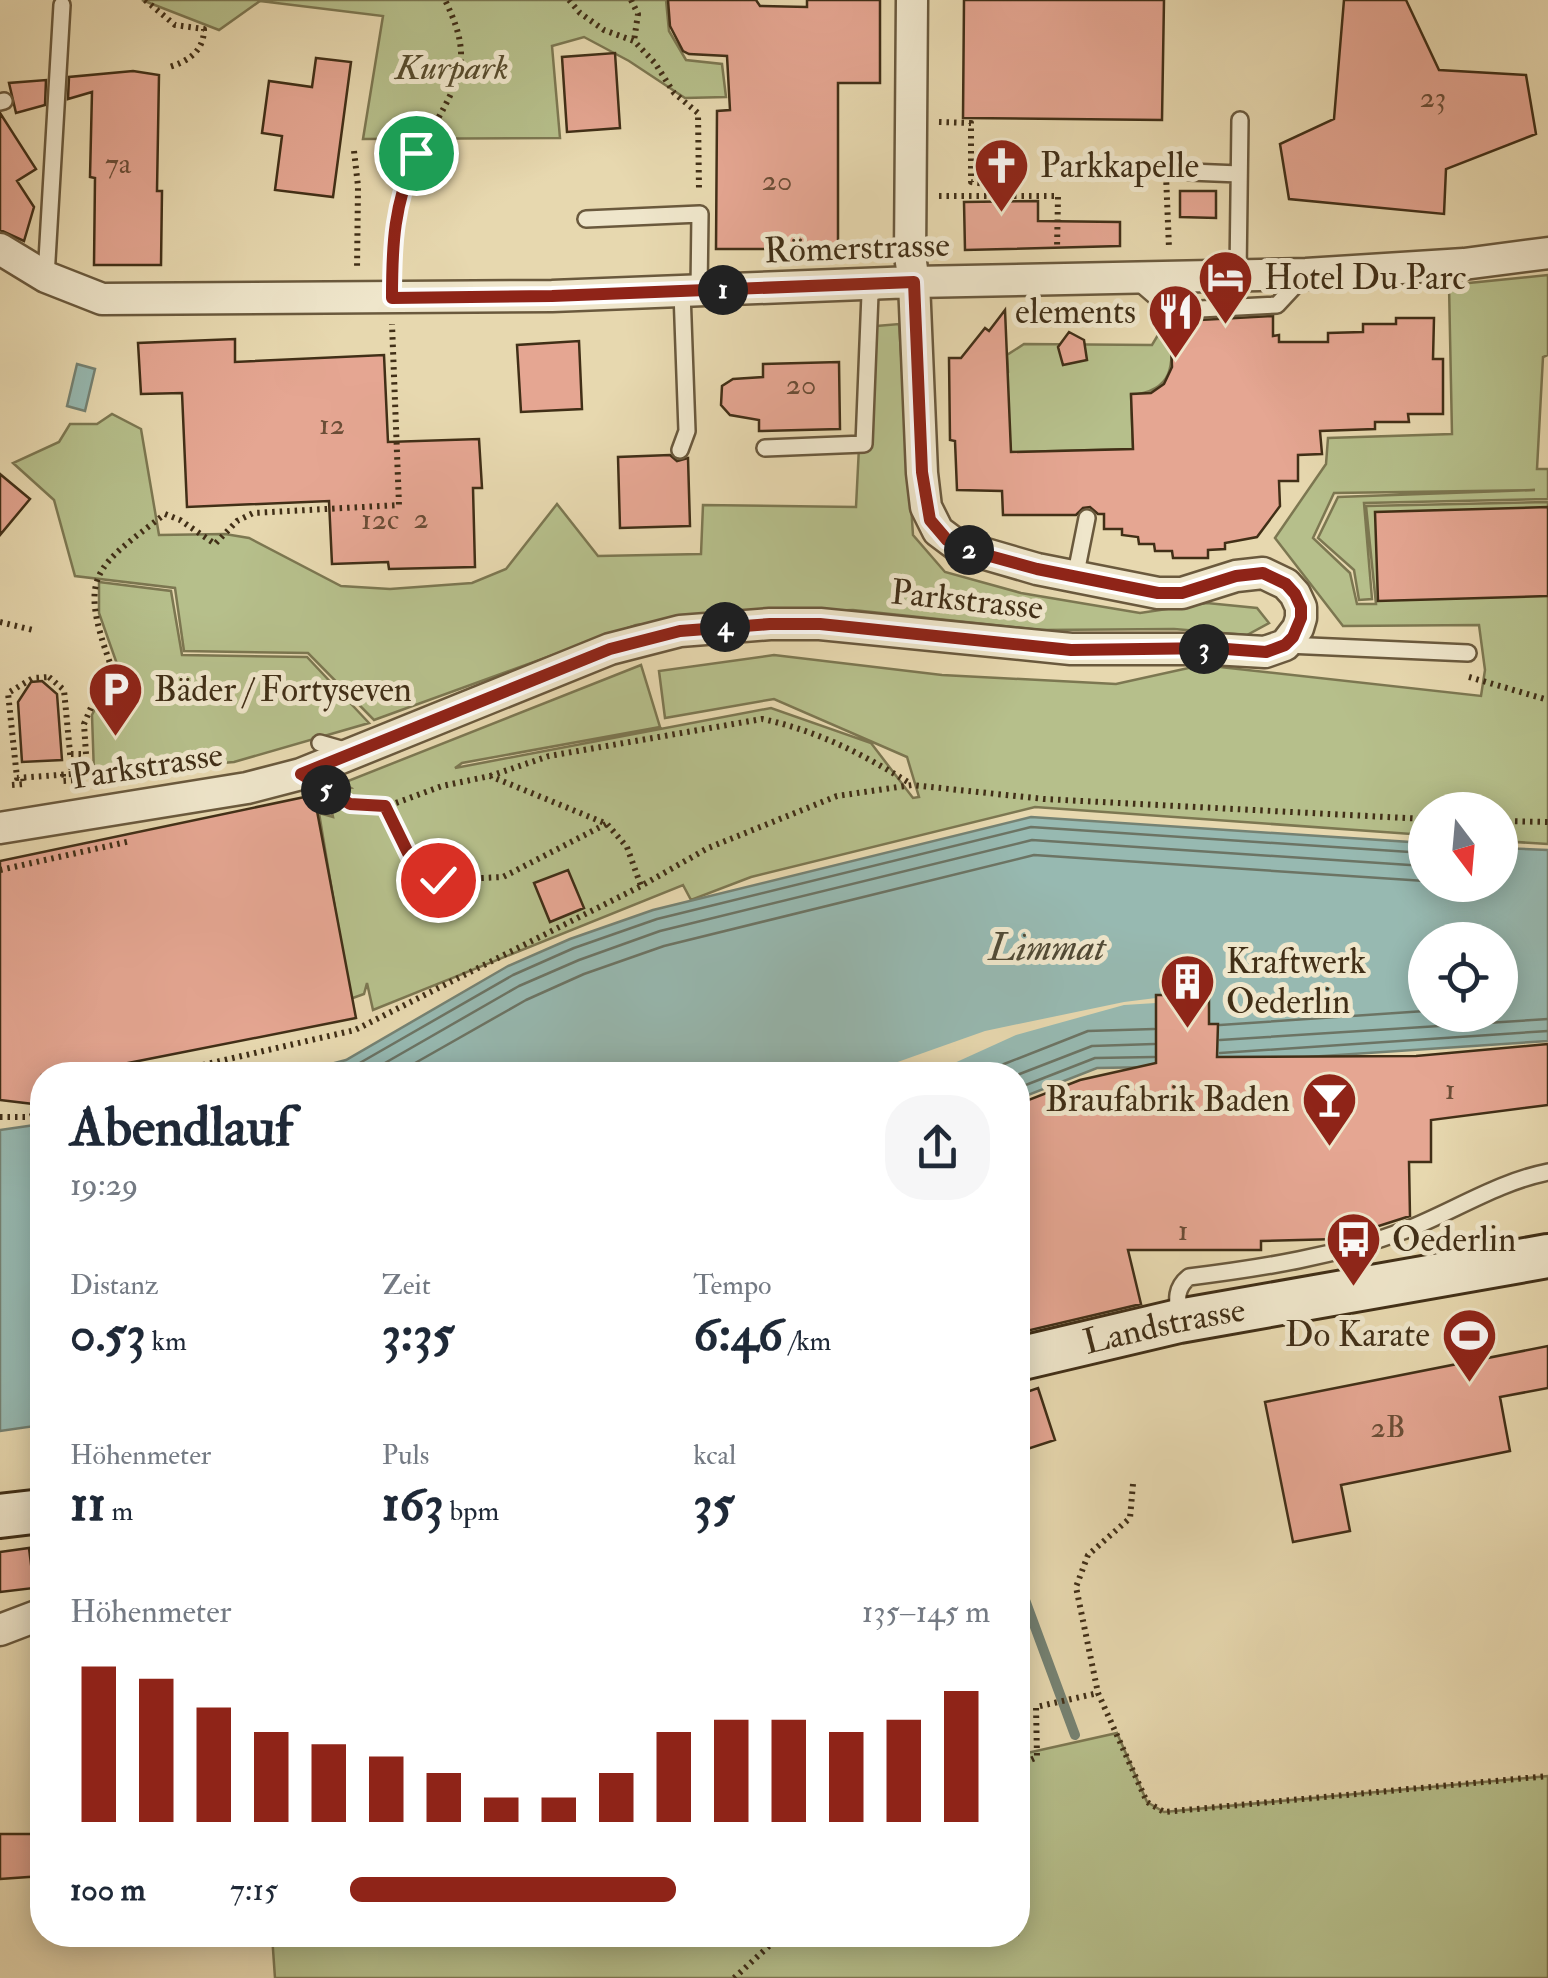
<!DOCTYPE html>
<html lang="de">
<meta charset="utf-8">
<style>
body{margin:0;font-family:"IM FELL Double Pica",serif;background:#f6f6f7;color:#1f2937;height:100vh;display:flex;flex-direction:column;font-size:38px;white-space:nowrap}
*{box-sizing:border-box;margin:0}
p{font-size:32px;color:#747a83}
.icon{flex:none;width:55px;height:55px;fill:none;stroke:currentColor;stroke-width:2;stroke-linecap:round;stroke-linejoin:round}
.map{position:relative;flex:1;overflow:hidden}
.drawer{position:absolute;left:30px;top:1062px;width:1000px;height:885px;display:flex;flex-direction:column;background:#fff;border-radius:40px;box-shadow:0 5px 25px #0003}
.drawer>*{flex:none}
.needle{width:65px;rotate:164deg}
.fabs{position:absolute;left:1408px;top:792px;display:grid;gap:20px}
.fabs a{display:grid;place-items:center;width:110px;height:110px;border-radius:50%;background:#fff;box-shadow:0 5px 25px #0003;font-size:50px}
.pin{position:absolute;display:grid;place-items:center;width:85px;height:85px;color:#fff;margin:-42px;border:5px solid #fff;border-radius:50%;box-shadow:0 2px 10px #0007}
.km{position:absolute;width:50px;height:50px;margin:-25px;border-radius:50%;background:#222;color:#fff;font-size:28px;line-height:50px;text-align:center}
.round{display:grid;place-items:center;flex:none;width:105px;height:105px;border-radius:40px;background:#f6f6f7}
.headline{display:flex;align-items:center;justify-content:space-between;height:170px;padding:0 40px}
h1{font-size:55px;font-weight:800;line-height:75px}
.stats{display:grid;grid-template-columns:repeat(3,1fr);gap:15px;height:170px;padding:10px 40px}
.stats div{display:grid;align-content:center}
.stats b{font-size:50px;font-weight:800}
.stats small{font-size:28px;font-weight:400}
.stats p{font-size:28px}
.chart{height:280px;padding:20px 40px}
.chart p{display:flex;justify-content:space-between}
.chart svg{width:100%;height:180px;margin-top:10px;stroke:#8f2418;stroke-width:6}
ul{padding:0 40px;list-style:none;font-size:32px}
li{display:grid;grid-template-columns:160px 120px 1fr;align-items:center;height:75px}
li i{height:25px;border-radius:12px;background:#8f2418}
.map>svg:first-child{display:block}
.green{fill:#b6bf8b;stroke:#7c7751;stroke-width:2.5}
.water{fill:#97b9b1;stroke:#758273;stroke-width:2.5;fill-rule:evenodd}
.pier{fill:#e7d8af}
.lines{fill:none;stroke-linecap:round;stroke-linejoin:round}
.shore{stroke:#6c7464;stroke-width:2.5}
.stream{stroke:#758273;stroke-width:10}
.building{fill:#e5a692;stroke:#412f17;stroke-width:2.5}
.lane-casing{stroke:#6a593d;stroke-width:20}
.street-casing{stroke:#6a593d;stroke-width:35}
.secondary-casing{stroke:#412f17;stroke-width:48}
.path{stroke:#412f17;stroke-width:6;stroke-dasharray:2.5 5;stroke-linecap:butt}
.lane{stroke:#efe6cb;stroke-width:15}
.street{stroke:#efe6cb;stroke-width:30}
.secondary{stroke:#efe6cb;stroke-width:42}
.route-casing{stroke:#fff;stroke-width:20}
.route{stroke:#8f2418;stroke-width:12}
.labels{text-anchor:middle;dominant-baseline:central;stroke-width:10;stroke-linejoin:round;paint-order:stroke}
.number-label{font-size:30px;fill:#6a4d36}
.park-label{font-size:35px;font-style:italic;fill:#584c2e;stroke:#efe6cb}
.poi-label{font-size:35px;fill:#412f17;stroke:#efe6cb;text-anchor:start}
.street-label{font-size:35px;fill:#412f17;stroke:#efe6cb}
.water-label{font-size:38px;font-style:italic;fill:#524b36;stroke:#efe6cb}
</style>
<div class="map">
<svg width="1548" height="1978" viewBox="0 0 1548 1978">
<rect width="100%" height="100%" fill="#e7d8af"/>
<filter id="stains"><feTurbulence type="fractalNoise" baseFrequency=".002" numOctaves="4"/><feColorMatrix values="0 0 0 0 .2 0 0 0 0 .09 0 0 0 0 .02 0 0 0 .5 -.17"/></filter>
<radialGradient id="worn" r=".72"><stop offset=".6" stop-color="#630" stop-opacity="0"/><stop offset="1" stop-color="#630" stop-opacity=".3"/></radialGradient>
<path class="green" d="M 142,0 L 666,0 L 669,31 L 686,60 L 722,64 L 726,97 L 685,98 L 629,61 L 584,37 L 552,46 L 560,138 L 363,139 L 383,16 L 260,1 L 219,30 Z
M 1548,275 L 1548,355 L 1543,357 L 1537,469 L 1548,469 L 1548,499 L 1364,503 L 1372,599 L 1359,600 L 1354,570 L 1318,538 L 1338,497 L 1535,490 L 1334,493 L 1313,538 L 1350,573 L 1357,604 L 1376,604 L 1366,506 L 1548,502 L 1548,844 L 1500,841 L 1500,810 L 1425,810 L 1425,835 L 1035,807 L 751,877 L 691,900 L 683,885 L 373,1010 L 367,983 L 364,994 L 350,999 L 319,813 L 333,817 L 328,793 L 351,788 L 343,783 L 641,665 L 660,727 L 462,763 L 455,768 L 771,708 L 871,743 L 913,798 L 919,797 L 907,757 L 774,699 L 665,718 L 659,671 L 774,655 L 942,675 L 1116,684 L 1202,665 L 1481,696 L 1485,670 L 1479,625 L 1343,626 L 1275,538 L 1326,464 L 1328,438 L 1452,434 L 1449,285 Z
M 1170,315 C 1171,355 1182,390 1131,395 L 1133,449 L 1011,452 L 1003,374 L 1008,372 L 1007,355 L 1024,344 L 1152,345 Z
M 899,324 L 913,535 L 945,572 L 1021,593 L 1140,613 L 1207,603 L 1257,608 L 1269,623 L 1247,635 L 1174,629 L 1041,630 L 853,610 L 740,614 L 636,625 L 374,720 L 308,653 L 184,651 L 175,588 L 75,576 L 54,500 L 13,463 L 59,442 L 70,424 L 97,424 L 112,414 L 141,429 L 159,535 L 225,534 L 249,538 L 341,586 L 390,589 L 472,583 L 506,569 L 557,504 L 598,556 L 701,554 L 703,505 L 856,507 L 865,327 Z
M 99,582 L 171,591 L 182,655 L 307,657 L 369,723 L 234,762 L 94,774 L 92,715 L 117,664 L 99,613 Z
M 1117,1733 L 1147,1802 L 1164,1812 L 1548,1776 L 1548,1978 L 275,1978 L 272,1935 L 1018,1935 L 1018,1755 Z"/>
<path class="water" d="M 77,364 L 95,369 L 85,411 L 67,406 Z
M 1031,817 L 1425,843 L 1425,885 L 1500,885 L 1500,848 L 1548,850 L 1548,1041 L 1156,1067 L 1097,1068 L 1018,1099 L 1018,1075 L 289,1075 L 346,1060 L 508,966 L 570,939 L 653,910 ZM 1425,940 L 1500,940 L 1500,1015 L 1425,1015 Z
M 42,1124 L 42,1425 L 0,1431 L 0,1130 Z"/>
<path class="pier" d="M 1156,998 L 1156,1003 L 1124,1005 L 1016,1035 L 928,1075 L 861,1075 L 985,1031 L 1124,1002 Z"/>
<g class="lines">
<path class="shore" d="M 1220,1025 L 1425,1011
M 1220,1040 L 1548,1019
M 1220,1053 L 1548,1031
M 331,1075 L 351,1068 L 513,975 L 574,948 L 657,919 L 1031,827 L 1425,853
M 364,1075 L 519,986 L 579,960 L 660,931 L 1032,840 L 1425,866
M 394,1075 L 526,1000 L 584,974 L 664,946 L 1034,855 L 1425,881
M 989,1075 L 1004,1064 L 1088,1031 L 1154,1029
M 1017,1075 L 1092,1046 L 1154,1044
M 1018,1088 L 1095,1058 L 1154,1057"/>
<path class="stream" d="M 1018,1581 L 1075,1735"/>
</g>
<path class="building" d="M 668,0 L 756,0 L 760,6 L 807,7 L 807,0 L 880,0 L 880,83 L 838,83 L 838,249 L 716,249 L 717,111 L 730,110 L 727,56 L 689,54 L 683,51 L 670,26 Z
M 964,0 L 1164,0 L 1162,120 L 963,118 Z
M 1344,0 L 1406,0 L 1439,70 L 1526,75 L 1536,134 L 1446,169 L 1444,214 L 1289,199 L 1280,144 L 1334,119 Z
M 615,53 L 620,128 L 567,132 L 562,57 Z
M 316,58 L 351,62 L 333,197 L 275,190 L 282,136 L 262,133 L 269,81 L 312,87 Z
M 133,71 L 159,75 L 157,191 L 162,191 L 161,265 L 94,265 L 95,178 L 90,177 L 92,92 L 68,99 L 69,77 Z
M 46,80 L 45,105 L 16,113 L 9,83 Z
M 0,113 L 36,169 L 17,181 L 34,207 L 24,241 L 0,230 Z
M 1180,191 L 1216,191 L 1216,218 L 1180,217 Z
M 1038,201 L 1038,221 L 1120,222 L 1120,246 L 965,250 L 964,202 Z
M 1005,310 L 1011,452 L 1133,449 L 1131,394 L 1151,393 L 1164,384 L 1172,367 L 1170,317 L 1182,321 L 1273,316 L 1273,336 L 1279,335 L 1279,342 L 1328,342 L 1328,333 L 1363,332 L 1363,324 L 1396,324 L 1396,318 L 1434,318 L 1433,359 L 1443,359 L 1443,414 L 1408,414 L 1409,422 L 1375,422 L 1375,429 L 1320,431 L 1322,454 L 1298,455 L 1298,481 L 1279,481 L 1280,506 L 1257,537 L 1225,543 L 1225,549 L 1208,550 L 1208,558 L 1173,558 L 1172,551 L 1155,551 L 1154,544 L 1139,544 L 1138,537 L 1122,535 L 1122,529 L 1104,529 L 1104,514 L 1098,514 L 1090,507 L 1083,508 L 1076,515 L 1003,515 L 1002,491 L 957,490 L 955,441 L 950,440 L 949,358 L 961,358 L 985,328 L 989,331 Z
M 1069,332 L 1084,340 L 1087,360 L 1063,365 L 1058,347 Z
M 235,339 L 235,362 L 384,355 L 388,442 L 479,439 L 482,488 L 473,488 L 475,567 L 389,569 L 388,562 L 332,564 L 329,501 L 187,507 L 182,393 L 141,394 L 138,343 Z
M 579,341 L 582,409 L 521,412 L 517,345 Z
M 839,362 L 840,429 L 759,431 L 759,420 L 730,415 L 721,405 L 722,386 L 733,379 L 763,377 L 763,364 Z
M 670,455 L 677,461 L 688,458 L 690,526 L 620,528 L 618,457 Z
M 0,474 L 30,499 L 0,535 Z
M 1548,507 L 1548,596 L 1378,601 L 1375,512 Z
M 42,681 L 57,694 L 62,760 L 22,762 L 18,702 L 31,682 Z
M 314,795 L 356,1018 L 103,1068 L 91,1075 L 42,1075 L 42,1105 L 0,1100 L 0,861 Z
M 568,870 L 584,908 L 550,922 L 534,883 Z
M 1156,995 L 1209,995 L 1209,1024 L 1218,1024 L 1217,1057 L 1416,1056 L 1548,1044 L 1548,1105 L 1431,1120 L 1431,1162 L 1409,1162 L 1410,1216 L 1338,1239 L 1261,1241 L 1261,1250 L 1128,1250 L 1141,1304 L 1018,1333 L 1018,1104 L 1080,1080 L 1156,1063 Z
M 1548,1346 L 1548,1388 L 1500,1397 L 1510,1451 L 1341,1485 L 1350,1531 L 1293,1542 L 1265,1402 Z
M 1038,1388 L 1055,1440 L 1018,1452 L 1018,1395 Z
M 29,1548 L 34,1588 L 0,1592 L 0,1552 Z
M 0,1834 L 42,1834 L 42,1876 L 0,1879 Z"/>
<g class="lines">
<defs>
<path id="lane" d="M 0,102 L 4,101
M 1190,172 L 1239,174
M 586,219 L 700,214 L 699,291
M 1238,275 L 1240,120
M 46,277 L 62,5
M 1135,279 L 1157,298 L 1181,310 L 1277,305 L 1304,276
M 765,448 L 864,444 L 870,294 L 884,287
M 680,450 L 687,431 L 682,292
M 1075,578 L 1087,518
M 1287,645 L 1468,653
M 320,743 L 348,751
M 1179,1317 C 1177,1300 1175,1288 1189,1277 C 1262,1268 1337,1256 1406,1230 C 1454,1211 1498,1182 1548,1172"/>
<path id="street" d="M 0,249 L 46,277 L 102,299 L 552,296 L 914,282 L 1306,274 L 1464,264 L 1548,253
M 0,828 L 247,788 L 301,774 L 610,649 L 680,631 L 770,624 L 820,624 L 1071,649 L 1213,649 L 1265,652 L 1285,645 L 1298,628 L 1301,618 L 1301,607 L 1295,594 L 1286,584 L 1263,573 L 1236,576 L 1182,593 L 1158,593 L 1037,569 L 958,546 L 938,531 L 926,507 L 922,473 L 914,282 L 910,256 L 912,0
M 0,1630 L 42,1614"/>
<g id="secondary">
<path id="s1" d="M 1018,1359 L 1179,1321 L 1548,1256"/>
<path d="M 0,1516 L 42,1511"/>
</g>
</defs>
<use href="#lane" class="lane-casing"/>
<use href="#street" class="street-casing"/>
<use href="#secondary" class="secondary-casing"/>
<path class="path" d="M 145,0 L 175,25 L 204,29 C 204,52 187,62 166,68
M 569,0 L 580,13 L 604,30 L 634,41 L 655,63 L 674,93 L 698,113 L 699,191
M 631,0 L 638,14 L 634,41
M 939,122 L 971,123 L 971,182 L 986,184 L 986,166
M 354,151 L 358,186 L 357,270
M 1166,175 L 1169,248
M 939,196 L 1058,196 L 1057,249
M 392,272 C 392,246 393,219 400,194 C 411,149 463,97 461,52 C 460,33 453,17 445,0
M 0,622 L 33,630
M 49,677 L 64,690 L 72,774 L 17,778 L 8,693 L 33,678 Z
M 1469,677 L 1548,700
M 71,754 L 86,754 L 84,724 L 110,663 C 78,574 95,568 165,514 L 180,520 L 215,544 L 237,521 L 253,513 L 399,505 L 392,324
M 63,774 L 63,781 L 79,780 L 80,786
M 490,776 L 549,756 L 762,719 C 816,730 865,755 911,784
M 12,785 L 24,784 L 23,778
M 332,794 L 350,804 L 385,807 L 442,786 L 490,776 L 607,824 L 627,847 L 641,886
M 386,807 L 410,857 L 438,880 L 503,877 L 606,824
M 1500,821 L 1548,822
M 0,870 L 131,841
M 159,1075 L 355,1030 L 641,886 L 708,848 L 837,796 L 912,785 L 1044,799 L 1425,819
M 0,1117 L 29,1117 L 42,1112
M 1133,1484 L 1130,1518 L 1088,1555 L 1076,1587 L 1098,1693 L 1147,1802 L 1164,1812 L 1548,1776
M 1018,1766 L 1037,1757 L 1036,1707 L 1098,1693
M 734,1978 L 781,1935"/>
<use href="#lane" class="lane"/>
<use href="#street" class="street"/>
<use href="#secondary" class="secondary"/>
</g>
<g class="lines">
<defs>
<path id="route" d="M 416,153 C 394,206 392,242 392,298 L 552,296 L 914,282 L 922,472 L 930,520 L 947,540 L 986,555 L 1037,569 L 1158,593 L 1182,593 L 1236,576 L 1263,573 L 1286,584 L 1295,594 L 1301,607 L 1301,618 L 1293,637 L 1285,645 L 1266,652 L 1213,648 L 1071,650 L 820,624 L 770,624 L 680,631 L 610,649 L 301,774 L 350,804 L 385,806 L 410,857 L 438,880"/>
</defs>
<use href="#route" class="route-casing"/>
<use href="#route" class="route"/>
</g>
<defs>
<symbol id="church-pin" viewBox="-11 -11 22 30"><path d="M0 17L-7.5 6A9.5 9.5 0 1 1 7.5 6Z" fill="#8f2418" stroke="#efe6cb"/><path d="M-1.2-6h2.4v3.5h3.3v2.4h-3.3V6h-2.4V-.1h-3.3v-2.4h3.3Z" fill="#fff"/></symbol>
<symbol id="hotel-pin" viewBox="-11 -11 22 30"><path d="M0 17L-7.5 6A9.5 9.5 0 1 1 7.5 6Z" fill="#8f2418" stroke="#efe6cb"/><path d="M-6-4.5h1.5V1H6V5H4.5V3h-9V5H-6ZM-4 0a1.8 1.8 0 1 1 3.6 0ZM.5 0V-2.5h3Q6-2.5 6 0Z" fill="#fff"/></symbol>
<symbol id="restaurant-pin" viewBox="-11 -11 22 30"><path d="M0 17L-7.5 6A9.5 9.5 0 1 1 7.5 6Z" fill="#8f2418" stroke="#efe6cb"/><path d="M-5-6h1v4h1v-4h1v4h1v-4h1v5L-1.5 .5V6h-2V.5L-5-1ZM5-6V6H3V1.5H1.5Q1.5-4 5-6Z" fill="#fff"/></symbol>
<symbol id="parking-pin" viewBox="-11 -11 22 30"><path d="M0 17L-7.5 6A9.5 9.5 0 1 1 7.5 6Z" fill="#8f2418" stroke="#efe6cb"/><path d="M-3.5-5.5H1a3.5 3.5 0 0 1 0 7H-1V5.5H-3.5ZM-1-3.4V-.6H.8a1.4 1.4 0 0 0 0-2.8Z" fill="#fff"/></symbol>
<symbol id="building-pin" viewBox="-11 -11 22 30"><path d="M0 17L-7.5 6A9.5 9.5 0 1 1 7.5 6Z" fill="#8f2418" stroke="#efe6cb"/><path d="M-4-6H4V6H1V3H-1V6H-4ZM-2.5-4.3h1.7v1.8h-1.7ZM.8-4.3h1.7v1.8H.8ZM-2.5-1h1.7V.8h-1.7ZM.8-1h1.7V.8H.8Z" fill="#fff"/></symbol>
<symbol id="bar-pin" viewBox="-11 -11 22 30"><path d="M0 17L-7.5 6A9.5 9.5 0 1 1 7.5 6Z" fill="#8f2418" stroke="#efe6cb"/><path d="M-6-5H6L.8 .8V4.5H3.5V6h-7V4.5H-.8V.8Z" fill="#fff"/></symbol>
<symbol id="bus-pin" viewBox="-11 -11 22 30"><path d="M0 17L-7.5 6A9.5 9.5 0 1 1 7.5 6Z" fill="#8f2418" stroke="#efe6cb"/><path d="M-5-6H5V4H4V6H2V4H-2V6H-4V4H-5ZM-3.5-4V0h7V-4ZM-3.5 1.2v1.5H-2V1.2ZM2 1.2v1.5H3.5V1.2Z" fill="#fff"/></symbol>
<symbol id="stadium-pin" viewBox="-11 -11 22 30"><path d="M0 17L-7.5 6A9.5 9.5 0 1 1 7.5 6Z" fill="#8f2418" stroke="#efe6cb"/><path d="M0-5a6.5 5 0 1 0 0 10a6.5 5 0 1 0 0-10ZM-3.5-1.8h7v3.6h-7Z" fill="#fff"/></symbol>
</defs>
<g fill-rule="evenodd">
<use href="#church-pin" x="970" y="134" width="63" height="86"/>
<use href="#hotel-pin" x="1194" y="246" width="63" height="86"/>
<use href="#restaurant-pin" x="1144" y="280" width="63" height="86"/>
<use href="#parking-pin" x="84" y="658" width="63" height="86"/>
<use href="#building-pin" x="1156" y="950" width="63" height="86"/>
<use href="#bar-pin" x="1298" y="1068" width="63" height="86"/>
<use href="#bus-pin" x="1322" y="1208" width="63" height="86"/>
<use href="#stadium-pin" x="1438" y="1304" width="63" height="86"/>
</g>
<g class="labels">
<g class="number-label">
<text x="1433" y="97">23</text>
<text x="118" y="163">7a</text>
<text x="777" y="180">20</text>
<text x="801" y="384">20</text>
<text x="332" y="424">12</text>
<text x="421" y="518">2</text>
<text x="380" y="519">12c</text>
<text x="1450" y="1089">1</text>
<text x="1183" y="1230">1</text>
<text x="1388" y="1427">2B</text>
</g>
<g class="park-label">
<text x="452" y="68">Kurpark</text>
</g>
<g class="poi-label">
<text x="1040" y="166">Parkkapelle</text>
<text x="1264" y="278">Hotel Du Parc</text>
<text x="1136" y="312" text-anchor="end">elements</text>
<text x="154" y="690">Bäder / Fortyseven</text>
<text x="1226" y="962">Kraftwerk<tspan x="1226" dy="40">Oederlin</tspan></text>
<text x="1290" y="1100" text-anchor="end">Braufabrik Baden</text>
<text x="1392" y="1240">Oederlin</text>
<text x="1430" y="1335" text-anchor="end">Do Karate</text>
</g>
<g class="street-label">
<text transform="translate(857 248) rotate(-2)">Römerstrasse</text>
<text transform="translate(967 600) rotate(6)">Parkstrasse</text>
<text transform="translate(147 766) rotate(-9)">Parkstrasse</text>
<text stroke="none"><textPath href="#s1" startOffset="150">Landstrasse</textPath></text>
</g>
<g class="water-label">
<text x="1047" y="948">Limmat</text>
</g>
</g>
<rect width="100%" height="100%" filter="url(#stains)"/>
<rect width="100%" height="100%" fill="url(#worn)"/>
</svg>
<div class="fabs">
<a><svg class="needle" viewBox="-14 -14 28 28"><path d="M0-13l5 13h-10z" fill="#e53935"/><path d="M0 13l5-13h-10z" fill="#747a83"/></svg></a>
<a><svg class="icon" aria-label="locate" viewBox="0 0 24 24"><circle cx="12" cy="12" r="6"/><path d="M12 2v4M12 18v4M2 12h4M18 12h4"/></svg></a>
</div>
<div class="pin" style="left:416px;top:153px;background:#1e9e55"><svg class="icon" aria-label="arrive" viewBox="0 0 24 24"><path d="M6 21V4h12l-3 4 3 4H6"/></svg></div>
<div class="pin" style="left:438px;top:880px;background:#d93025"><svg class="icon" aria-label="check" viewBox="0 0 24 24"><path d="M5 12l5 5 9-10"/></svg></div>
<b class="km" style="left:723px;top:290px">1</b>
<b class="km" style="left:969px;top:550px">2</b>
<b class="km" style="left:1204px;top:649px">3</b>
<b class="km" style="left:725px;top:627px">4</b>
<b class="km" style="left:326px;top:790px">5</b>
<section class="drawer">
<div class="headline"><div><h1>Abendlauf</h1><p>19:29</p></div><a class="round"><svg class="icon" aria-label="share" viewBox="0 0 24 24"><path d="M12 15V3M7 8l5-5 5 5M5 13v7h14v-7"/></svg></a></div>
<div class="stats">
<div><p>Distanz</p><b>0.53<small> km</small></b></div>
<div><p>Zeit</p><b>3:35</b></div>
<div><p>Tempo</p><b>6:46<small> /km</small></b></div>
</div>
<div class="stats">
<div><p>Höhenmeter</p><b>11<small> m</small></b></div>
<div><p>Puls</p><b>163<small> bpm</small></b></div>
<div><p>kcal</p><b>35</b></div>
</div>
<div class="chart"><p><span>Höhenmeter</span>135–145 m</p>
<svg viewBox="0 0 160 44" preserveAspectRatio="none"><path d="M5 44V6M15 44V9M25 44V16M35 44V22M45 44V25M55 44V28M65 44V32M75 44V38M85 44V38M95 44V32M105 44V22M115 44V19M125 44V19M135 44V22M145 44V19M155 44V12"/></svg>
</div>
<ul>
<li><b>100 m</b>7:15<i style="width:51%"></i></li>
</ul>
</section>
</div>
